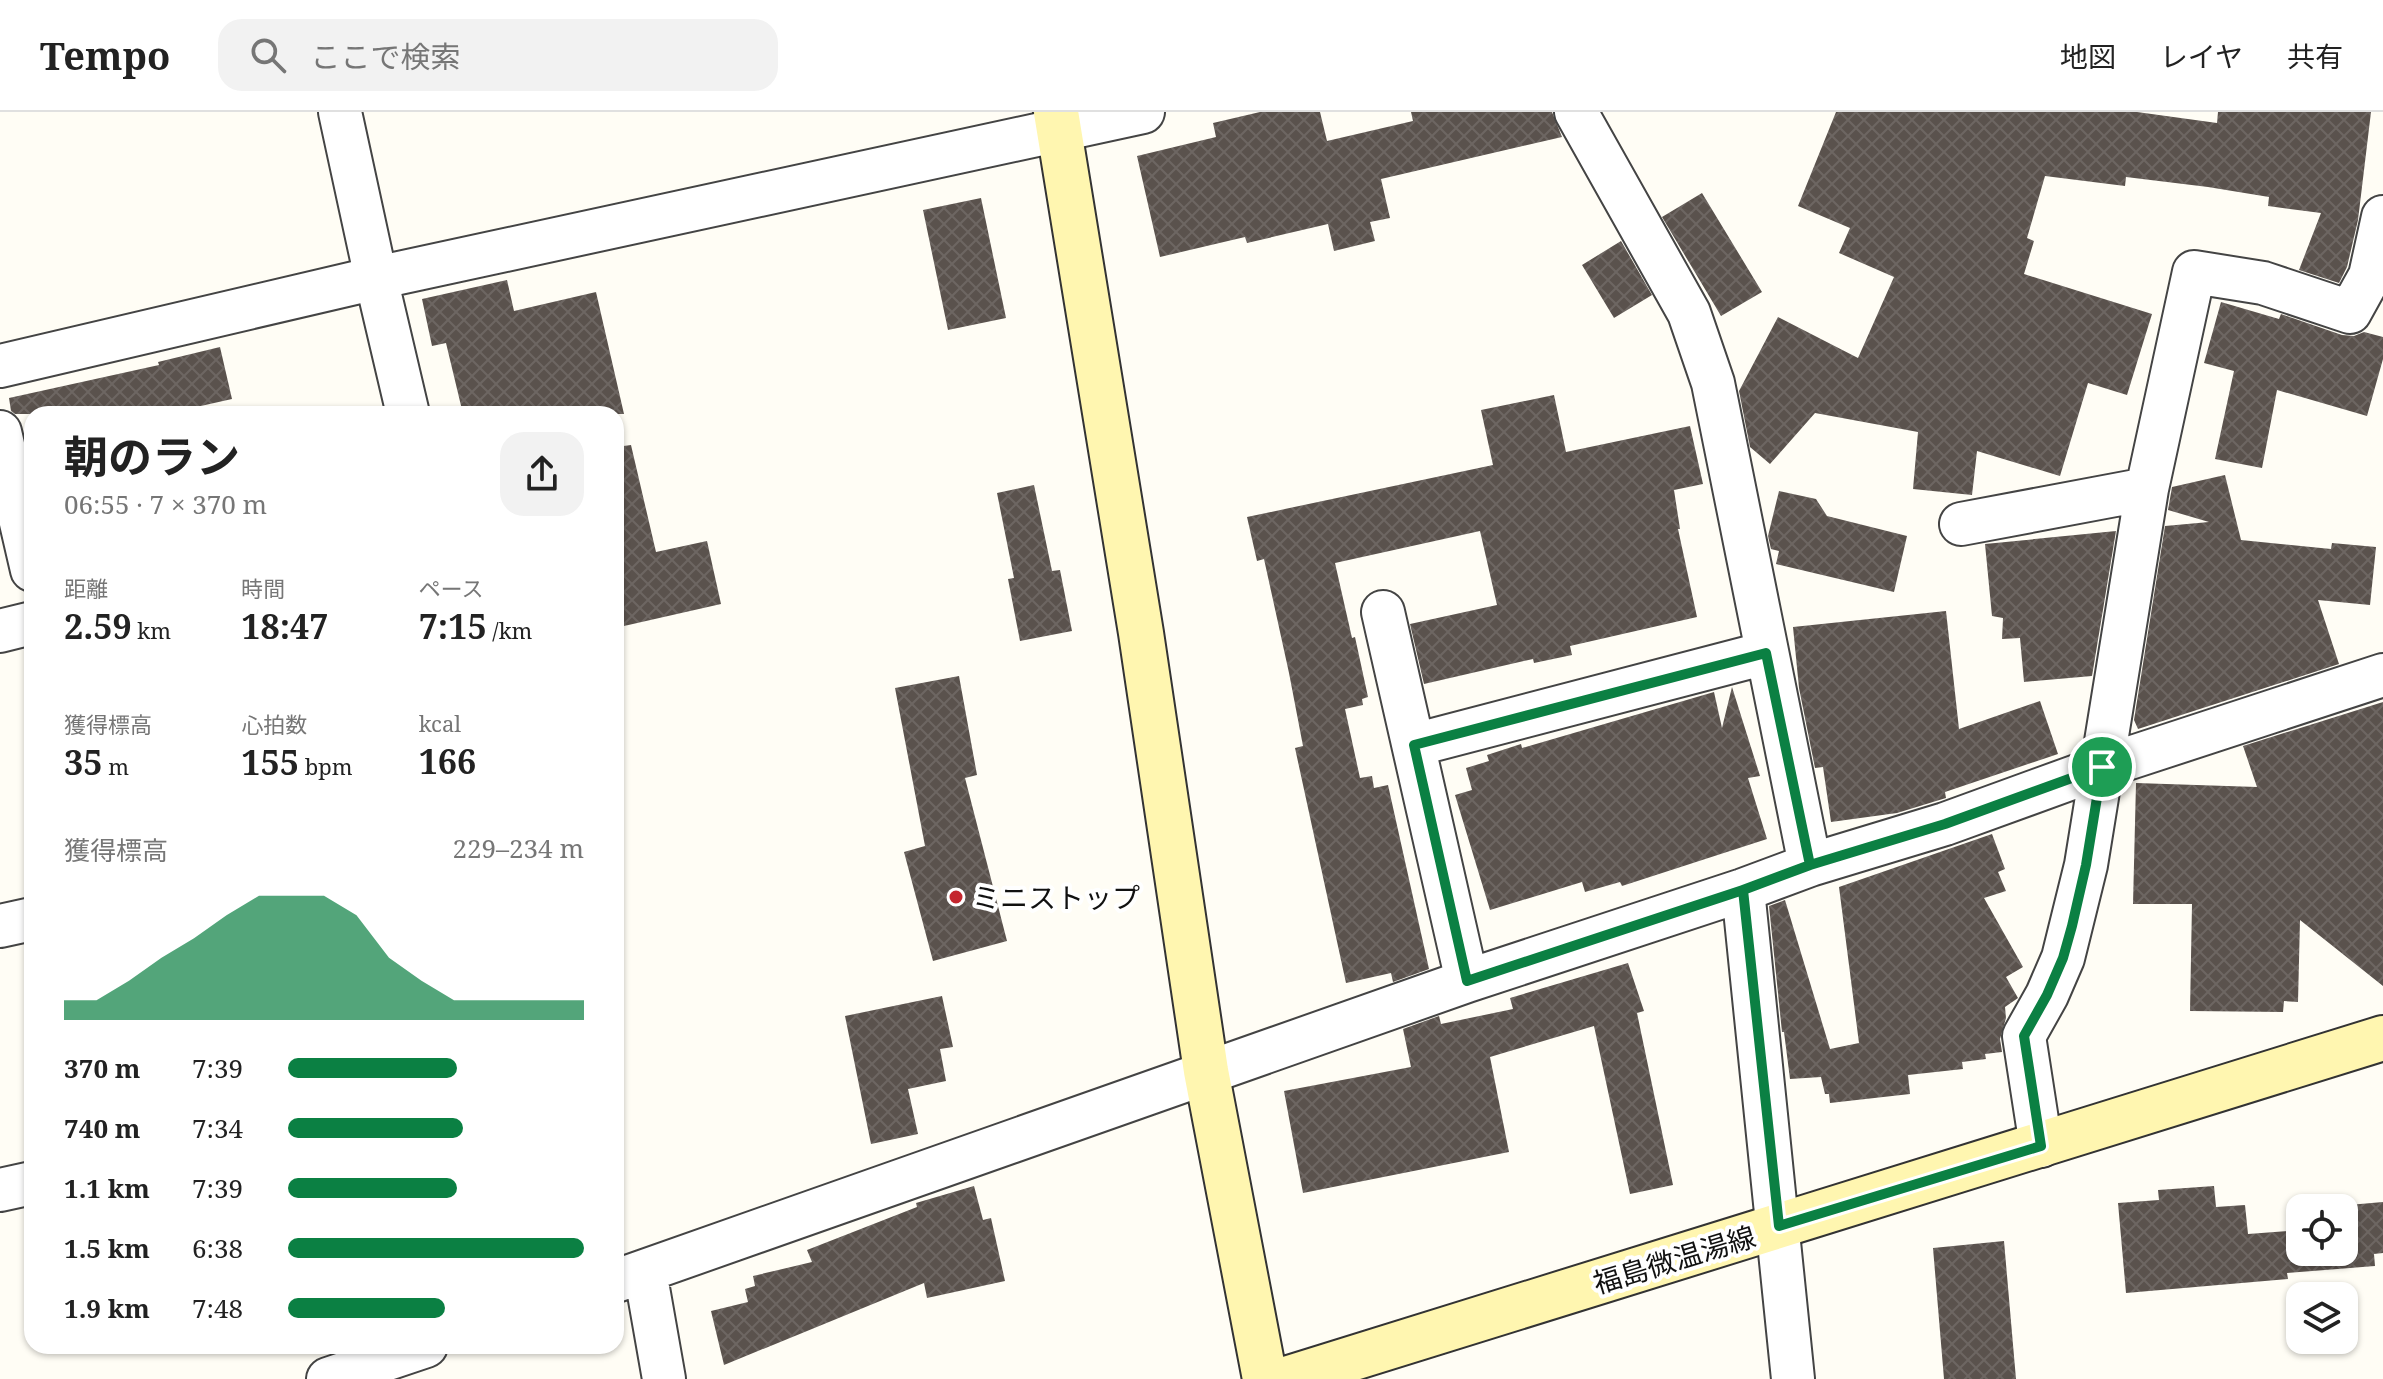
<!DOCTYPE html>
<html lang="ja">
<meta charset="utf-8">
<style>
body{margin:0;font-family:"Noto Serif","Noto Sans JP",serif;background:#f2f2f2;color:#222;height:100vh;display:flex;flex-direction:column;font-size:30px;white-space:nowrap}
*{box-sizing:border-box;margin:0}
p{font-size:26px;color:#767676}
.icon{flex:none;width:44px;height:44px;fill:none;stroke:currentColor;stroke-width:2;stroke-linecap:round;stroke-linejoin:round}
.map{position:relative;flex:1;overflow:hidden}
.sheet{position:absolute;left:24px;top:294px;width:600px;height:948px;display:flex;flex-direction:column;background:#fff;border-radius:24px;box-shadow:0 2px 6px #0004}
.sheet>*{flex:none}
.fabs{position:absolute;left:2286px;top:1082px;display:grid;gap:16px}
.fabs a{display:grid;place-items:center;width:72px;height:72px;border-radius:16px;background:#fff;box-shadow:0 2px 6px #0004;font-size:40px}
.pin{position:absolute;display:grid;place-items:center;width:68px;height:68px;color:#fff;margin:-34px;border:4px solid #fff;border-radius:50%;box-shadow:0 2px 8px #0007}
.round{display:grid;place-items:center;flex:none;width:84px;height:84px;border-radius:24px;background:#f2f2f2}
.head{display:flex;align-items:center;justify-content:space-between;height:136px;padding:0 40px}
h1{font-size:44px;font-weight:700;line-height:60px}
.metrics{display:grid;grid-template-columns:repeat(3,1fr);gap:12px;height:136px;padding:8px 40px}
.metrics div{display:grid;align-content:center}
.metrics b{font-size:34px;font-weight:700}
.metrics small{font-size:22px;font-weight:400}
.metrics p{font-size:22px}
.chart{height:224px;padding:16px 40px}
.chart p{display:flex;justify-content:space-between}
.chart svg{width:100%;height:144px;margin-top:8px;fill:#0b8043;opacity:.7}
ul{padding:0 40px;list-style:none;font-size:26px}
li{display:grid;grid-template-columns:128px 96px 1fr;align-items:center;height:60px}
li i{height:20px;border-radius:10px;background:#0b8043}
header{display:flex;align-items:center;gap:48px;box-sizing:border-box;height:112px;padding:0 40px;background:#fff;border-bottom:2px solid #e0e0e0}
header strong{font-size:38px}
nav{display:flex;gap:44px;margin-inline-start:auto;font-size:28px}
.search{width:560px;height:72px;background:#f2f2f2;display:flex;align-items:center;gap:20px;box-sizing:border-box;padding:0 28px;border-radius:24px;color:#767676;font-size:30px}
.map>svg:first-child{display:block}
.building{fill:url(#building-cross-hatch)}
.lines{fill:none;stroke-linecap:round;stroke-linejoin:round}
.street-casing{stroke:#444;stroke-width:46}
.secondary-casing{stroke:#333;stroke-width:48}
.street{stroke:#fff;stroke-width:42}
.secondary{stroke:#fff6b0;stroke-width:44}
.route-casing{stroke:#fff;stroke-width:16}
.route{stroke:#0b8043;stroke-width:10}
.poi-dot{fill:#c4262e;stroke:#fff;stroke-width:3}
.labels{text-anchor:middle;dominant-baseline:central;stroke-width:8;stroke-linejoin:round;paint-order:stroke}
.poi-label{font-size:28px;fill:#111;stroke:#fff;text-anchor:start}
.street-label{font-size:28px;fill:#111;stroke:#fff}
</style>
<header>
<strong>Tempo</strong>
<div class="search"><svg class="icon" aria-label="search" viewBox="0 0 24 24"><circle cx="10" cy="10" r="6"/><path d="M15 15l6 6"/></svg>ここで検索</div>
<nav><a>地図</a><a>レイヤ</a><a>共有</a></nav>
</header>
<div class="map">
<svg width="2383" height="1267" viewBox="0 0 2383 1267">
<defs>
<pattern id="building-cross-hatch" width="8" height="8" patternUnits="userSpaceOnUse" patternTransform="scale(2)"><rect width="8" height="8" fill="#5a524d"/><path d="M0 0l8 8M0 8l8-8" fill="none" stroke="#6d6662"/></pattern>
</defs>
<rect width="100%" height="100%" fill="#fffdf5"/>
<path class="building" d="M 1260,0 L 1320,0 L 1327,29 L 1413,9 L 1411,0 L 1552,0 L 1562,25 L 1381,67 L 1390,106 L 1370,110 L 1375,129 L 1334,139 L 1328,112 L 1247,131 L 1245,125 L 1160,145 L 1137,44 L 1216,25 L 1213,11 Z
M 1836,0 L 2137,0 L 2217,11 L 2218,0 L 2371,0 L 2358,108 L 2347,155 L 2339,171 L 2299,158 L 2321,101 L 2268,94 L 2269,85 L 2208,75 L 2126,65 L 2125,74 L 2045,64 L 2027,126 L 2034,129 L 2024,162 L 2152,202 L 2127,283 L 2088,271 L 2060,364 L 1977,339 L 1972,383 L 1913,377 L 1918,320 L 1815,301 L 1770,352 L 1750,335 L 1739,279 L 1778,205 L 1858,246 L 1894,165 L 1839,141 L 1850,116 L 1798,94 Z
M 1702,81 L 1762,180 L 1721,204 L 1662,105 Z
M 981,86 L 1006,206 L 948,218 L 923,98 Z
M 1621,129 L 1652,183 L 1614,206 L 1582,153 Z
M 507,168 L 514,199 L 596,180 L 624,302 L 463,302 L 446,231 L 432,234 L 422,187 Z
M 2221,190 L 2279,207 L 2281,202 L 2342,223 L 2354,224 L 2364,220 L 2383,225 L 2383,247 L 2367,304 L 2277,278 L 2262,356 L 2215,347 L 2234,259 L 2204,251 Z
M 220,235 L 232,287 L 165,302 L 15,302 L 11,299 L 9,286 L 159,253 L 158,250 Z
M 1554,283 L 1566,340 L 1690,314 L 1703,372 L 1674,378 L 1680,417 L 1678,417 L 1697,505 L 1570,534 L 1572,543 L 1534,551 L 1533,547 L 1424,572 L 1410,512 L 1497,493 L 1480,419 L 1335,451 L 1352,526 L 1355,525 L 1368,585 L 1362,587 L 1363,593 L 1345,597 L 1360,666 L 1372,664 L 1374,676 L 1388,673 L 1429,857 L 1393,870 L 1391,861 L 1346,871 L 1295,636 L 1303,634 L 1289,561 L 1264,447 L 1257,449 L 1247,405 L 1493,353 L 1481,298 Z
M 631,333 L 656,440 L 707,429 L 721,492 L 624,514 L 616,480 L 616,335 Z
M 2225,363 L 2241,428 L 2331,437 L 2332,431 L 2376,435 L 2370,493 L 2318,488 L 2339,552 L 2138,617 L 2134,608 L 2165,414 L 2209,410 L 2168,398 L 2172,375 Z
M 1034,373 L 1052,459 L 1060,458 L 1072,519 L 1020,529 L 1008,467 L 1014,466 L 997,381 Z
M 1779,379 L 1816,387 L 1827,404 L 1907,424 L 1894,480 L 1776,452 L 1779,439 L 1771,437 L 1768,424 Z
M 2116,419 L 2092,564 L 2024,570 L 2020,526 L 2002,527 L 2003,506 L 1992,504 L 1985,432 Z
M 1946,499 L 1959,617 L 2040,589 L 2058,642 L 1945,680 L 1946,686 L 1897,701 L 1831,710 L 1823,655 L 1815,656 L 1799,576 L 1793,515 Z
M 959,564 L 977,663 L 965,666 L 1007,829 L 933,849 L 904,740 L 925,734 L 895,576 Z
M 1732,575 L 1760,664 L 1748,666 L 1767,727 L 1622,774 L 1620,770 L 1585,780 L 1582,770 L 1490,798 L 1455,683 L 1472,678 L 1466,656 L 1489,649 L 1487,643 L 1521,632 L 1522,636 L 1714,580 L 1722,616 Z
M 2383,590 L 2383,874 L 2300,808 L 2298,890 L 2284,889 L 2283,900 L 2190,899 L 2192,792 L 2133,792 L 2136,671 L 2257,675 L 2243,634 Z
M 1992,722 L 2005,757 L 1998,760 L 2006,779 L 1984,786 L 2023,855 L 2006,865 L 2018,886 L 2005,895 L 2006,906 L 2000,927 L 2002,940 L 1985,942 L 1986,947 L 1962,950 L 1963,957 L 1908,963 L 1910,982 L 1830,991 L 1829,982 L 1825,982 L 1821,965 L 1790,967 L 1784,920 L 1782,920 L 1769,794 L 1785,788 L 1830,937 L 1859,931 L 1839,775 Z
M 1628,851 L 1644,899 L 1637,901 L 1673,1073 L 1630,1082 L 1594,914 L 1490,945 L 1509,1040 L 1303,1081 L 1284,979 L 1411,955 L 1403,917 L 1439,904 L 1441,912 L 1513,897 L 1510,886 Z
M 942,884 L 953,935 L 940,937 L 946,969 L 908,977 L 918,1022 L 871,1032 L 845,904 Z
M 974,1074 L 983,1108 L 991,1106 L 1005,1169 L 927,1186 L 924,1171 L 724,1253 L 711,1199 L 748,1190 L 745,1177 L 755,1174 L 753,1164 L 812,1150 L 807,1138 L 917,1095 L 916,1091 Z
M 2214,1074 L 2216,1095 L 2245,1093 L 2248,1122 L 2300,1118 L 2300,1140 L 2344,1140 L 2344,1096 L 2337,1096 L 2337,1094 L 2383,1090 L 2383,1141 L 2374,1142 L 2375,1154 L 2287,1161 L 2288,1167 L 2126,1181 L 2118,1091 L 2159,1088 L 2158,1078 Z
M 2004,1129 L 2016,1267 L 1944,1267 L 1933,1136 Z"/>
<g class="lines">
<defs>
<path id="street" d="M 1576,0 L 1689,201 L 1713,271 L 1810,753
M 0,254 L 376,166 L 340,0
M 408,302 L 376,166 L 1143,0
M 0,320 L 32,458
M 1961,412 L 2147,377
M 1383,500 L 1467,869
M 0,519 L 32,511
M 1414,633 L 1766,541
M 1743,778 L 1793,1267
M 0,814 L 32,807
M 2041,1034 L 2024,924 L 2047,883 L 2063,846 L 2086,753 L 2147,377 L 2194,160 L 2263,171 L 2350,200 L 2370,164 L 2383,105
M 0,1078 L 32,1071
M 645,1159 L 664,1267
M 616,1169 L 1467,869 L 1743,778 L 1810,753 L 1945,712 L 2102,655 L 2383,563
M 328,1267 L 426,1234"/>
<path id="secondary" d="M 1056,0 L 1141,521 L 1206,959 L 1265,1267
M 1286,1267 L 2383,926"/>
</defs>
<use href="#street" class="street-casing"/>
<use href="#secondary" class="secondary-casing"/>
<use href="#street" class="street"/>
<use href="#secondary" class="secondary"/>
</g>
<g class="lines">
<defs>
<path id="route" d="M 2102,655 L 1945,712 L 1810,753 L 1743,778 L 1467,869 L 1414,633 L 1766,541 L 1810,753 L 1743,778 L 1779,1114 L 2041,1034 L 2024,924 L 2047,883 L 2063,846 L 2072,814 L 2086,753 L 2102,655"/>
</defs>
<use href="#route" class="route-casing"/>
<use href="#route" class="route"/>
</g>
<circle class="poi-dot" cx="956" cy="785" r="8"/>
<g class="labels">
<g class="poi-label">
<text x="972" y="785">ミニストップ</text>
</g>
<g class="street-label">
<text transform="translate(1674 1147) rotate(-17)">福島微温湯線</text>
</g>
</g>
</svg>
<div class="fabs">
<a><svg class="icon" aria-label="locate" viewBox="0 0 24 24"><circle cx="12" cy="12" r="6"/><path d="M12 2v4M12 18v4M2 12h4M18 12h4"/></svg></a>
<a><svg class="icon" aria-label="layers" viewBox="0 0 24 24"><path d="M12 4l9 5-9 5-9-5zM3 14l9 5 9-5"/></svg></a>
</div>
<div class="pin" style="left:2102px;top:655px;background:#1e9e55"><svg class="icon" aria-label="arrive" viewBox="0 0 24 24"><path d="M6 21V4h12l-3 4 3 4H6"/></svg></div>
<section class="sheet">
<div class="head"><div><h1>朝のラン</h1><p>06:55 · 7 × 370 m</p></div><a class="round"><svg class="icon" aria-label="share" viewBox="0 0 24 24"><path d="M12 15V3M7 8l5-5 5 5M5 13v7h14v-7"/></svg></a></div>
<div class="metrics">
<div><p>距離</p><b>2.59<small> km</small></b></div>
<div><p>時間</p><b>18:47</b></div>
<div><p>ペース</p><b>7:15<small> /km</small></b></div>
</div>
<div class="metrics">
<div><p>獲得標高</p><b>35<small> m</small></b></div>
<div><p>心拍数</p><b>155<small> bpm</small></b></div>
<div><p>kcal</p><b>166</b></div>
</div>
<div class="chart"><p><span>獲得標高</span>229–234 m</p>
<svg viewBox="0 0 160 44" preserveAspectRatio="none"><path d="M0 44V38L10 38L20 32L30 25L40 19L50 12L60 6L70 6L80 6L90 12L100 25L110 32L120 38L130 38L140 38L150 38L160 38V44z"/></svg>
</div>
<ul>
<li><b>370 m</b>7:39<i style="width:57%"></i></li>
<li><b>740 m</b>7:34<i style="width:59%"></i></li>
<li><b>1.1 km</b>7:39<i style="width:57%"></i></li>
<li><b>1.5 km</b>6:38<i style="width:100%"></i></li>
<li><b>1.9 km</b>7:48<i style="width:53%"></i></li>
</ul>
</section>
</div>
